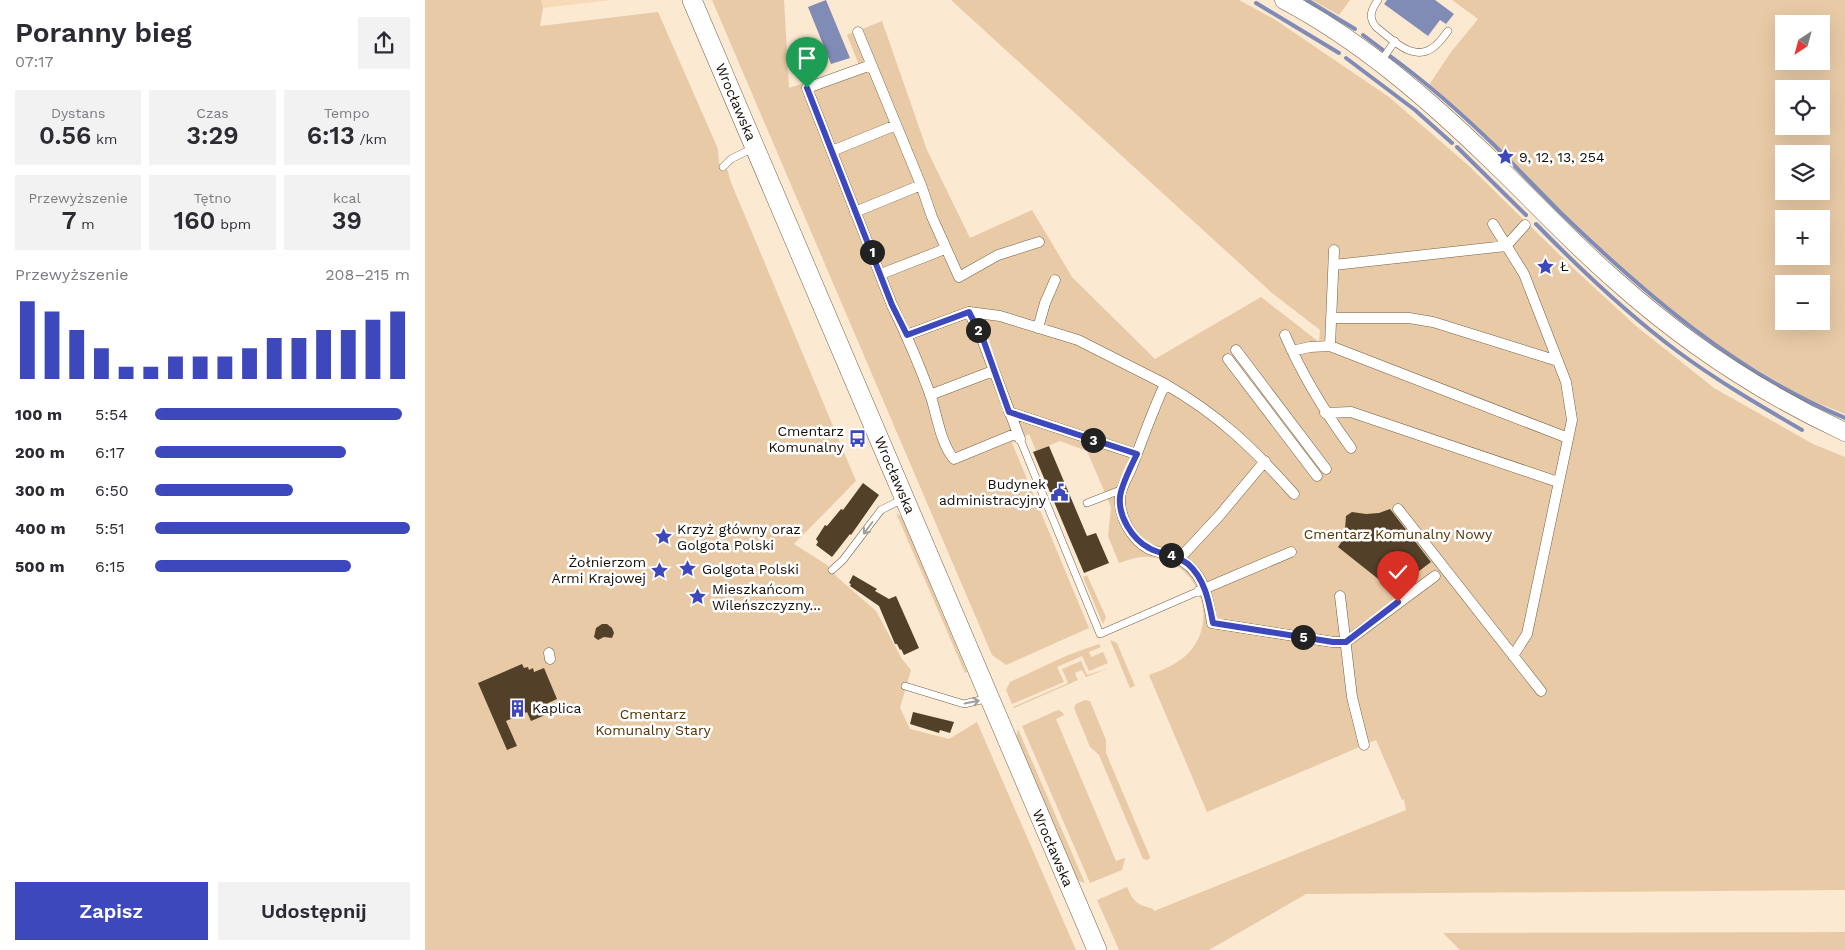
<!DOCTYPE html>
<html lang="pl">
<meta charset="utf-8">
<style>
body{margin:0;font-family:"Work Sans",sans-serif;background:#f2f2f3;color:#2b2b33;height:100vh;display:flex;flex-direction:column;font-size:19px;white-space:nowrap}
*{box-sizing:border-box;margin:0}
p{font-size:16px;color:#7c7c81}
.icon{flex:none;width:28px;height:28px;fill:none;stroke:currentColor;stroke-width:2;stroke-linecap:round;stroke-linejoin:round}
.map{position:relative;flex:1;overflow:hidden}
.panel{display:flex;flex-direction:column;background:#fff;width:425px}
.panel>*{flex:none}
.needle{width:32px;rotate:216deg}
.tools{position:absolute;left:1350px;top:15px;display:grid;gap:10px}
.tools a{display:grid;place-items:center;width:55px;height:55px;border-radius:0px;background:#fff;box-shadow:0 5px 20px #0002;font-size:25px}
.pin{position:absolute;display:grid;place-items:center;width:42px;height:42px;color:#fff;margin:-51px -21px;border-radius:50% 50% 50% 0;rotate:-45deg;box-shadow:0 0 5px #0007}
.pin .icon{rotate:45deg}
.km{position:absolute;width:25px;height:25px;margin:-12px;border-radius:50%;background:#222;color:#fff;font-size:14px;line-height:25px;text-align:center}
.round{display:grid;place-items:center;flex:none;width:52px;height:52px;border-radius:0px;background:#f2f2f3}
.summary{display:flex;align-items:center;justify-content:space-between;height:85px;padding:0 15px}
h1{font-size:28px;font-weight:600;line-height:38px}
.figures{display:grid;grid-template-columns:repeat(3,1fr);gap:8px;height:85px;padding:5px 15px}
.figures div{display:grid;align-content:center;border-radius:0px;background:#f2f2f3;text-align:center}
.figures b{font-size:25px;font-weight:600}
.figures small{font-size:14px;font-weight:400}
.figures p{font-size:14px}
.chart{height:140px;padding:10px 15px}
.chart p{display:flex;justify-content:space-between}
.chart svg{width:100%;height:90px;margin-top:5px;stroke:#3d48bc;stroke-width:6}
.cta{display:flex;gap:10px;margin-top:auto;padding:10px 15px}
.cta a{flex:1;height:58px;border-radius:0px;background:#3d48bc;color:#fff;font-size:20px;font-weight:600;line-height:58px;text-align:center}
.cta a+a{background:#f2f2f3;color:#2b2b33}
ul{padding:0 15px;list-style:none;font-size:16px}
li{display:grid;grid-template-columns:80px 60px 1fr;align-items:center;height:38px}
li i{height:12px;border-radius:6px;background:#3d48bc}
main{display:flex;flex:1;min-height:0}
.map>svg:first-child{display:block}
.built{fill:#f7dab8}
.green{fill:#e8caa6;fill-rule:evenodd}
.water{fill:#818cb6}
.lines{fill:none;stroke-linecap:round;stroke-linejoin:round}
.stream{stroke:#818cb6;stroke-width:4}
.building{fill:#534028}
.service-casing{stroke:#756047;stroke-width:8}
.pedestrian-casing{stroke:#756047;stroke-width:11}
.tertiary-casing{stroke:#756047;stroke-width:19}
.secondary-casing{stroke:#756047;stroke-width:20}
.service{stroke:#fff;stroke-width:7}
.pedestrian{stroke:#fff;stroke-width:10}
.tertiary{stroke:#fff;stroke-width:18}
.secondary{stroke:#fff;stroke-width:19}
.oneway{stroke:#a19e9b}
.route-casing{stroke:#fff;stroke-width:10}
.route{stroke:#3d48bc;stroke-width:6}
.labels{text-anchor:middle;dominant-baseline:central;stroke-width:5;stroke-linejoin:round;paint-order:stroke}
.street-label{font-size:14px;fill:#150d04;stroke:#fff}
.poi-label{font-size:14px;fill:#150d04;stroke:#fff;text-anchor:start}
.park-label{font-size:14px;fill:#523300;stroke:#fff}
</style>
<main>
<section class="panel">
<div class="summary"><div><h1>Poranny bieg</h1><p>07:17</p></div><a class="round"><svg class="icon" aria-label="share" viewBox="0 0 24 24"><path d="M12 15V3M7 8l5-5 5 5M5 13v7h14v-7"/></svg></a></div>
<div class="figures">
<div><p>Dystans</p><b>0.56<small> km</small></b></div>
<div><p>Czas</p><b>3:29</b></div>
<div><p>Tempo</p><b>6:13<small> /km</small></b></div>
</div>
<div class="figures">
<div><p>Przewyższenie</p><b>7<small> m</small></b></div>
<div><p>Tętno</p><b>160<small> bpm</small></b></div>
<div><p>kcal</p><b>39</b></div>
</div>
<div class="chart"><p><span>Przewyższenie</span>208–215 m</p>
<svg viewBox="0 0 160 44" preserveAspectRatio="none"><path d="M5 44V6M15 44V11M25 44V20M35 44V29M45 44V38M55 44V38M65 44V33M75 44V33M85 44V33M95 44V29M105 44V24M115 44V24M125 44V20M135 44V20M145 44V15M155 44V11"/></svg>
</div>
<ul>
<li><b>100 m</b>5:54<i style="width:97%"></i></li>
<li><b>200 m</b>6:17<i style="width:75%"></i></li>
<li><b>300 m</b>6:50<i style="width:54%"></i></li>
<li><b>400 m</b>5:51<i style="width:100%"></i></li>
<li><b>500 m</b>6:15<i style="width:77%"></i></li>
</ul>
<div class="cta"><a>Zapisz</a><a>Udostępnij</a></div>
</section>
<div class="map">
<svg width="1420" height="950" viewBox="0 0 1420 950">
<rect width="100%" height="100%" fill="#fce9d2"/>
<path class="built" d="M 116,0 L 187,0 L 118,8 Z"/>
<path class="green" d="M 0,0 L 116,0 L 118,8 L 115,26 L 233,12 L 293,149 L 294,163 L 303,171 L 305,180 L 431,481 L 369,544 L 402,565 L 412,577 L 451,611 L 477,659 L 486,670 L 475,708 L 485,729 L 524,739 L 552,722 L 651,950 L 0,950 Z
M 287,0 L 359,0 L 364,88 L 434,65 L 422,35 L 457,21 L 502,150 L 545,238 L 607,210 L 647,277 L 730,359 L 836,297 L 894,342 L 895,330 L 847,293 L 526,0 L 814,0 L 849,19 L 964,97 L 1044,166 L 1148,268 L 1211,326 L 1289,388 L 1388,444 L 1420,457 L 1420,890 L 881,894 L 784,950 L 694,950 L 672,900 L 702,887 C 709,903 712,904 728,909 L 729,911 L 981,810 L 979,799 L 977,800 L 951,740 L 782,812 L 724,675 C 735,671 748,666 758,658 C 798,625 775,560 724,557 C 714,556 704,560 694,563 L 683,536 L 686,507 L 662,451 L 635,441 L 611,451 L 604,434 L 587,443 L 664,628 L 581,665 L 567,655 Z
M 887,0 L 925,0 L 914,15 Z
M 1027,0 L 1420,0 L 1420,414 L 1378,397 L 1297,349 L 1213,283 L 1095,171 L 1067,142 L 1004,85 L 1026,52 L 1053,19 ZM 1359,24 L 1396,24 L 1396,61 L 1359,61 ZM 1359,89 L 1396,89 L 1396,126 L 1359,126 ZM 1359,154 L 1396,154 L 1396,191 L 1359,191 ZM 1359,219 L 1396,219 L 1396,256 L 1359,256 ZM 1359,284 L 1396,284 L 1396,321 L 1359,321 Z
M 471,513 L 477,517 L 542,672 L 540,673 Z
M 662,575 L 681,617 L 678,624 L 658,577 Z
M 685,640 L 692,643 L 710,686 L 705,688 Z
M 674,644 L 676,647 L 664,652 L 666,657 L 678,652 L 683,663 L 664,671 L 657,656 L 632,667 L 639,682 L 587,704 L 581,690 L 585,682 L 643,655 Z
M 656,661 L 662,675 L 684,668 L 661,677 L 657,670 L 650,673 L 653,680 L 589,708 L 588,707 L 643,683 L 637,669 Z
M 660,700 L 665,701 L 681,740 L 681,753 L 725,857 L 723,860 L 718,859 L 674,755 L 665,747 L 649,708 L 651,704 Z
M 633,710 L 637,712 L 639,715 L 631,719 L 691,861 L 699,858 L 700,859 L 697,870 L 665,883 L 597,726 Z
M 593,729 L 660,883 L 654,881 L 651,876 L 591,737 Z
M 1420,932 L 1420,950 L 1035,950 L 1018,933 Z"/>
<path class="water" d="M 401,0 L 425,58 L 406,64 L 383,7 Z
M 962,0 L 1010,0 L 1029,14 L 1021,24 L 1015,20 L 1003,36 L 959,4 Z"/>
<g class="lines">
<path class="stream" d="M 882,0 L 930,29
M 831,3 L 914,53
M 938,35 L 958,50
M 965,56 C 1002,83 1036,113 1069,145 C 1091,167 1113,190 1135,212 C 1220,294 1310,372 1420,418
M 921,58 L 990,110 L 1027,143
M 1032,147 L 1101,215
M 1111,224 C 1155,269 1201,313 1252,351 C 1291,380 1334,405 1377,430"/>
</g>
<path class="building" d="M 624,446 L 662,536 L 671,533 L 684,563 L 659,573 L 608,452 Z
M 438,483 L 454,495 L 426,535 L 425,534 L 407,557 L 391,545 L 393,542 L 391,539 L 400,525 L 402,526 L 416,509 L 418,510 Z
M 965,509 L 1006,562 L 965,593 L 961,589 L 957,582 L 913,547 L 917,541 L 920,529 L 921,516 L 927,512 L 941,514 L 954,513 Z
M 428,575 L 452,589 L 450,591 L 464,599 L 471,596 L 494,648 L 479,655 L 476,649 L 475,650 L 472,644 L 470,644 L 454,606 L 425,586 L 426,584 L 424,583 Z
M 177,624 L 182,624 L 187,628 L 189,633 L 187,638 L 179,637 L 173,640 L 169,637 L 171,628 Z
M 97,664 L 99,668 L 103,667 L 104,670 L 108,668 L 109,672 L 119,668 L 132,699 L 121,704 L 125,713 L 106,721 L 102,712 L 81,721 L 92,746 L 82,750 L 53,683 Z
M 488,712 L 529,722 L 525,733 L 515,730 L 514,733 L 485,724 Z"/>
<g class="lines">
<defs>
<path id="service" d="M 953,0 C 946,10 943,17 951,27 C 968,40 989,64 1010,46 C 1015,42 1019,36 1023,31
M 956,61 L 970,41
M 298,167 L 306,159 L 328,148
M 595,439 L 675,634 L 774,591
M 662,503 L 698,489
M 407,570 L 418,560 L 456,510 L 478,499
M 480,686 L 539,704 L 564,698"/>
<path id="pedestrian" d="M 433,32 L 496,185 L 507,217 L 534,277 L 573,255 L 614,242
M 446,65 L 382,88 L 467,305 C 481,334 494,364 505,394 C 512,414 515,443 529,459 L 592,433
M 407,151 L 471,125
M 430,212 L 496,185
M 1068,224 L 1099,274 L 1141,382 L 1147,420 L 1102,634 L 1088,656
M 909,265 L 1081,246 L 1100,225
M 456,274 L 520,249
M 544,312 L 557,339 L 595,439
M 907,318 L 984,318 L 1008,322 L 1133,361
M 613,328 L 620,303 L 630,280
M 482,335 L 544,312 L 575,316 L 653,340 L 740,384
M 860,335 C 878,377 899,411 926,448
M 905,346 L 1143,438
M 811,350 L 901,469
M 867,351 L 885,347 L 905,346 L 909,250
M 803,359 L 892,476
M 505,395 L 568,371
M 584,412 L 711,454
M 900,413 L 926,412 L 1133,482
M 869,494 C 828,448 794,415 740,384 C 727,412 717,441 706,469 C 702,478 695,489 695,498 C 694,517 707,540 724,549 C 731,552 739,553 746,555 C 777,567 783,593 787,623 L 908,642 L 921,642 L 1010,576
M 973,509 L 1116,691
M 754,559 L 794,516 L 840,461
M 774,591 L 866,552
M 915,596 L 927,697 L 939,745
M 124,653 L 125,659"/>
<path id="tertiary" d="M 859,0 C 935,40 1003,99 1065,159 C 1107,199 1146,242 1190,280 C 1259,342 1336,393 1420,432"/>
<path id="secondary" d="M 267,0 L 672,950"/>
</defs>
<use href="#service" class="service-casing"/>
<use href="#pedestrian" class="pedestrian-casing"/>
<use href="#tertiary" class="tertiary-casing"/>
<use href="#secondary" class="secondary-casing"/>
<use href="#service" class="service"/>
<use href="#pedestrian" class="pedestrian"/>
<use href="#tertiary" class="tertiary"/>
<use href="#secondary" class="secondary"/>
</g>
<defs><path id="oneway-shaft" d="M-6 0H5M1.5-3L5.5 0L1.5 3" fill="none" stroke-width="1.6" stroke-linecap="round" stroke-linejoin="round" transform="scale(1.25)"/></defs>
<g class="oneway">
<use href="#oneway-shaft" transform="translate(443 528) rotate(127)"/>
<use href="#oneway-shaft" transform="translate(547 702) rotate(-12)"/>
</g>
<g class="lines">
<defs>
<path id="route" d="M 382,88 L 467,305 L 482,335 L 544,312 L 558,339 L 584,412 L 712,454 C 707,464 696,487 695,497 C 693,516 707,539 724,548 C 736,555 752,555 763,564 C 780,579 784,602 788,623 L 908,642 L 921,642 L 973,602"/>
</defs>
<use href="#route" class="route-casing"/>
<use href="#route" class="route"/>
</g>
<defs>
<symbol id="sight-bare" viewBox="-9 -9 18 18"><path d="M0-6L1.8-2.2L6-1.7L2.9 1.2L3.7 5.4L0 3.3L-3.7 5.4L-2.9 1.2L-6-1.7L-1.8-2.2Z" fill="#3d48bc" stroke="#fff" stroke-width="2.5" paint-order="stroke"/></symbol>
<symbol id="bus-bare" viewBox="-9 -9 18 18"><path d="M-5-6H5V4H4V6H2V4H-2V6H-4V4H-5ZM-3.5-4V0h7V-4ZM-3.5 1.2v1.5H-2V1.2ZM2 1.2v1.5H3.5V1.2Z" fill="#3d48bc" stroke="#fff" stroke-width="2.5" paint-order="stroke"/></symbol>
<symbol id="civic-bare" viewBox="-9 -9 18 18"><path d="M-.6-6.5H3V-4.5H.6V-3L4-1V1h2V6H-6V1h2V-1L-.6-3ZM-1.2 2.5V6h2.4V2.5Z" fill="#3d48bc" stroke="#fff" stroke-width="2.5" paint-order="stroke"/></symbol>
<symbol id="building-bare" viewBox="-9 -9 18 18"><path d="M-4-6H4V6H1V3H-1V6H-4ZM-2.5-4.3h1.7v1.8h-1.7ZM.8-4.3h1.7v1.8H.8ZM-2.5-1h1.7V.8h-1.7ZM.8-1h1.7V.8H.8Z" fill="#3d48bc" stroke="#fff" stroke-width="2.5" paint-order="stroke"/></symbol>
</defs>
<g fill-rule="evenodd">
<use href="#sight-bare" x="1068" y="144" width="25" height="25"/>
<use href="#sight-bare" x="1108" y="254" width="25" height="25"/>
<use href="#bus-bare" x="420" y="426" width="25" height="25"/>
<use href="#civic-bare" x="622" y="480" width="25" height="25"/>
<use href="#sight-bare" x="226" y="524" width="25" height="25"/>
<use href="#sight-bare" x="250" y="556" width="25" height="25"/>
<use href="#sight-bare" x="222" y="558" width="25" height="25"/>
<use href="#sight-bare" x="260" y="584" width="25" height="25"/>
<use href="#building-bare" x="80" y="696" width="25" height="25"/>
</g>
<g class="labels">
<g class="street-label">
<text transform="translate(311 102) rotate(67)">Wrocławska</text>
<text transform="translate(470 475) rotate(67)">Wrocławska</text>
<text transform="translate(628 848) rotate(67)">Wrocławska</text>
</g>
<g class="poi-label">
<text x="1094" y="157">9, 12, 13, 254</text>
<text x="1135" y="266">Ł</text>
<text x="419" y="431" text-anchor="end">Cmentarz<tspan x="419" dy="16">Komunalny</tspan></text>
<text x="621" y="484" text-anchor="end">Budynek<tspan x="621" dy="16">administracyjny</tspan></text>
<text x="252" y="529">Krzyż główny oraz<tspan x="252" dy="16">Golgota Polski</tspan></text>
<text x="221" y="562" text-anchor="end">Żołnierzom<tspan x="221" dy="16">Armi Krajowej</tspan></text>
<text x="277" y="569">Golgota Polski</text>
<text x="287" y="589">Mieszkańcom<tspan x="287" dy="16">Wileńszczyzny...</tspan></text>
<text x="107" y="708">Kaplica</text>
</g>
<g class="park-label">
<text x="973" y="534">Cmentarz Komunalny Nowy</text>
<text x="228" y="714">Cmentarz<tspan x="228" dy="16">Komunalny Stary</tspan></text>
</g>
</g>
</svg>
<div class="tools">
<a><svg class="needle" viewBox="-14 -14 28 28"><path d="M0-13l5 13h-10z" fill="#e53935"/><path d="M0 13l5-13h-10z" fill="#7c7c81"/></svg></a>
<a><svg class="icon" aria-label="locate" viewBox="0 0 24 24"><circle cx="12" cy="12" r="6"/><path d="M12 2v4M12 18v4M2 12h4M18 12h4"/></svg></a>
<a><svg class="icon" aria-label="layers" viewBox="0 0 24 24"><path d="M12 4l9 5-9 5-9-5zM3 14l9 5 9-5"/></svg></a>
<a>+</a>
<a>−</a>
</div>
<div class="pin" style="left:382px;top:88px;background:#1e9e55"><svg class="icon" aria-label="arrive" viewBox="0 0 24 24"><path d="M6 21V4h12l-3 4 3 4H6"/></svg></div>
<div class="pin" style="left:973px;top:602px;background:#d93025"><svg class="icon" aria-label="check" viewBox="0 0 24 24"><path d="M5 12l5 5 9-10"/></svg></div>
<b class="km" style="left:447px;top:252px">1</b>
<b class="km" style="left:553px;top:330px">2</b>
<b class="km" style="left:668px;top:440px">3</b>
<b class="km" style="left:746px;top:555px">4</b>
<b class="km" style="left:878px;top:637px">5</b>
</div>
</main>
